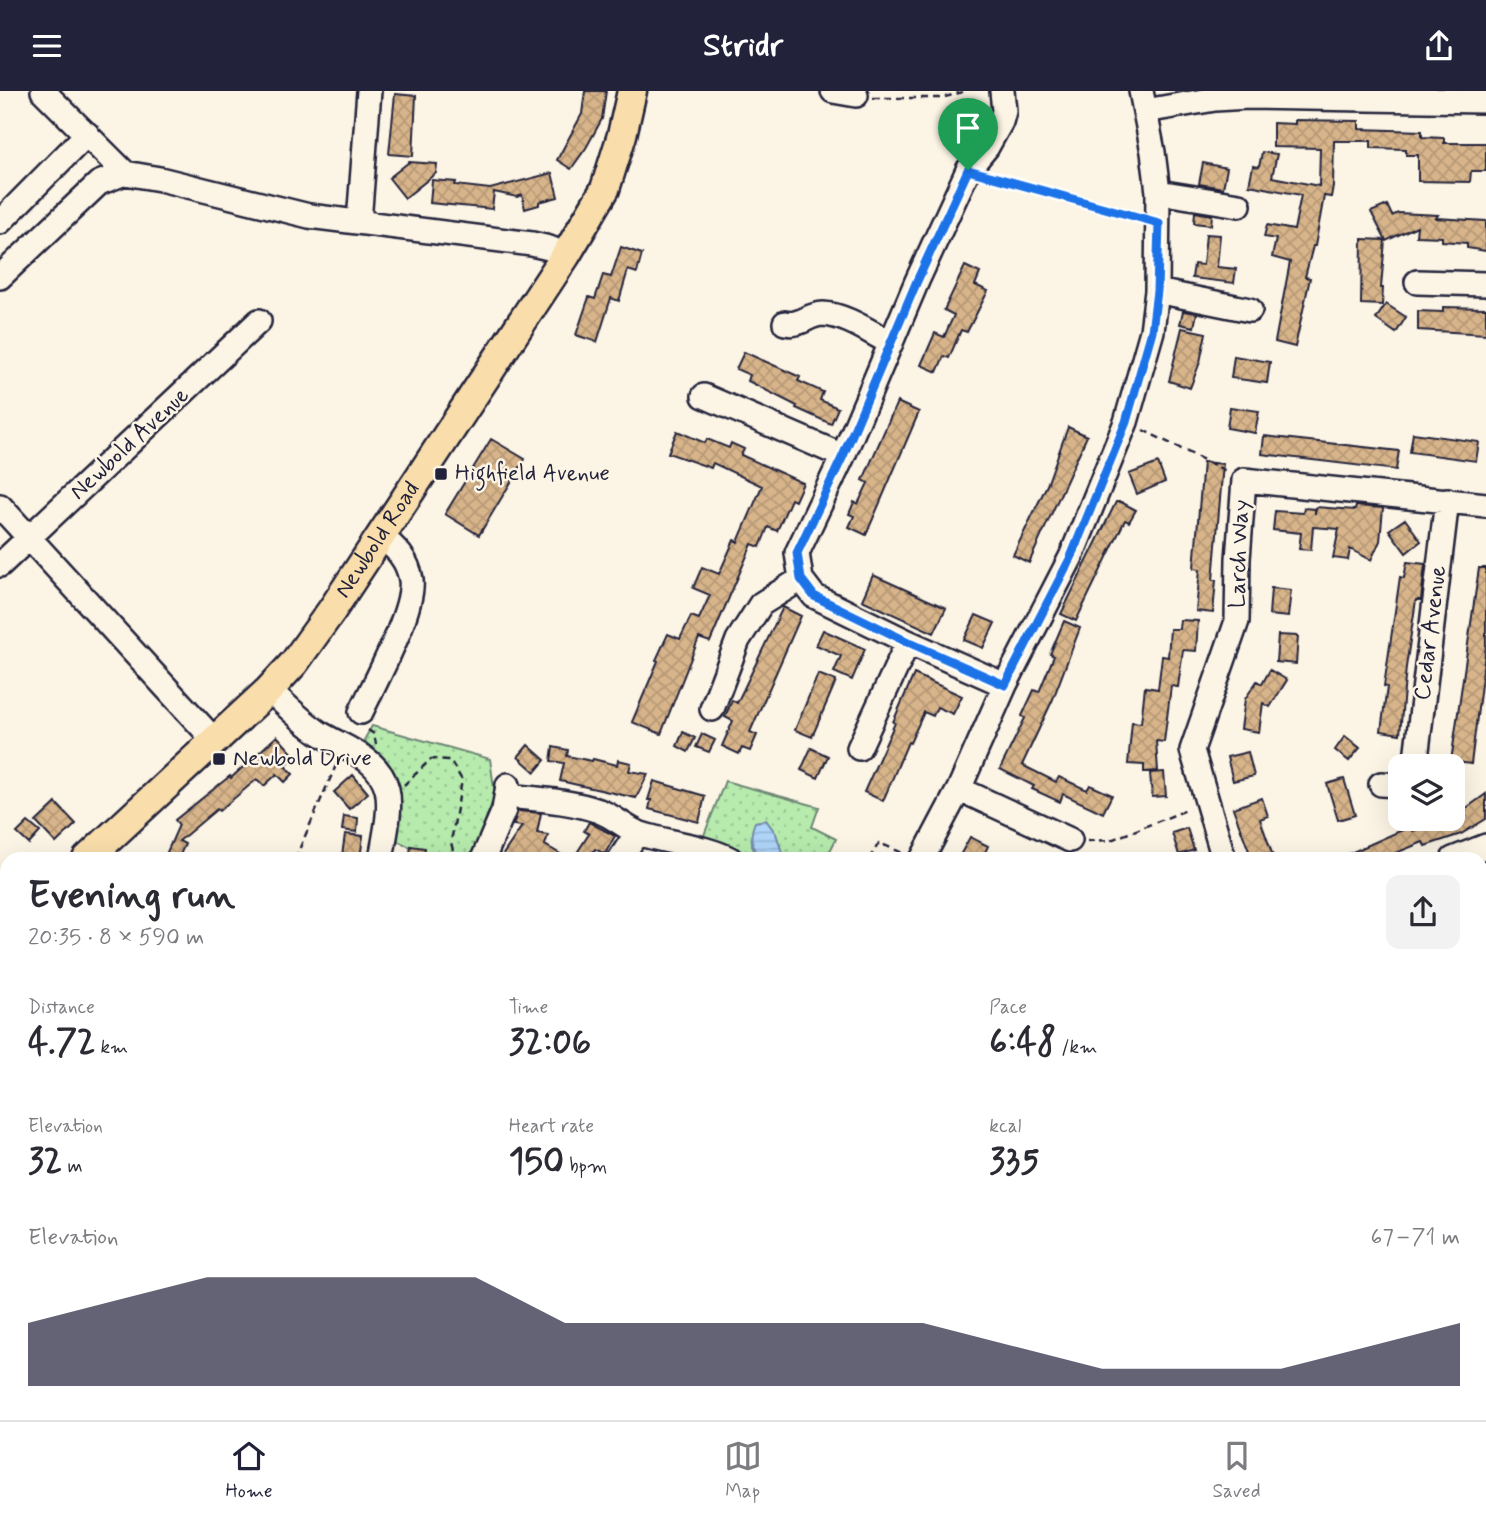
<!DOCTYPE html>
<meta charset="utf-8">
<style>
body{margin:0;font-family:Mynerve,sans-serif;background:#f2f2f3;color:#2b2b33;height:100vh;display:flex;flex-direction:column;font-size:26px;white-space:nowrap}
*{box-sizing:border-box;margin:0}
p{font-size:23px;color:#7c7c81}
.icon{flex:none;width:38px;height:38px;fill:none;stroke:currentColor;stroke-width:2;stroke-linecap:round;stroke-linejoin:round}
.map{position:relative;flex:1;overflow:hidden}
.details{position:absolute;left:0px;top:761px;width:1488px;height:569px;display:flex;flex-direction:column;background:#fff;border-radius:21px 21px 0 0;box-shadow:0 7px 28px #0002}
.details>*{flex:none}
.tools{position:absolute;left:1388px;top:663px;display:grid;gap:14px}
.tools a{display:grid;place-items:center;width:77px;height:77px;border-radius:14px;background:#fff;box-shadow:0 7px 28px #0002;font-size:35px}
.pin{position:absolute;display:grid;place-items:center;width:60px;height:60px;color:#fff;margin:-72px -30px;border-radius:50% 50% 50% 0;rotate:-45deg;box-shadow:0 0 7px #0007}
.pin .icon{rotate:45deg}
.round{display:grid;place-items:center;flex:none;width:74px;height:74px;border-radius:14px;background:#f2f2f3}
.headline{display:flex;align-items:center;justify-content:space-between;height:119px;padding:0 28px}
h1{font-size:38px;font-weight:700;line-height:52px}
.stats{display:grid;grid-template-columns:repeat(3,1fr);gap:10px;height:119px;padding:7px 28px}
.stats div{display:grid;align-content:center}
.stats b{font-size:35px;font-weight:700}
.stats small{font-size:19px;font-weight:400}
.stats p{font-size:19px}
.chart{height:196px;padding:14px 28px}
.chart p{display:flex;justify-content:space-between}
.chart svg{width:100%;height:126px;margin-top:7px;fill:#22223b;opacity:.7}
header{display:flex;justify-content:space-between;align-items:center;height:91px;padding:0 28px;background:#22223b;color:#fff;font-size:32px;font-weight:700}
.dock{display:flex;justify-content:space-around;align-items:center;height:98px;border-top:2px solid #e1e1e2;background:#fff;font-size:19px;color:#7c7c81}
.dock a{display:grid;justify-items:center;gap:4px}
.dock .selected{color:#22223b}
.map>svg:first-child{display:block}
.grass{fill:url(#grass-dots);stroke:#6c8674;stroke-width:2}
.garden{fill:url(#garden-furrows);stroke:#6c8674;stroke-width:2}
.water{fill:url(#water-rules);stroke:#778dad;stroke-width:2}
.building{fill:url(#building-cross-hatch);stroke:#22223b;stroke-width:2}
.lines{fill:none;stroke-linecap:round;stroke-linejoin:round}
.minor-casing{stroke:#22223b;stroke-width:28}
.major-casing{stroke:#22223b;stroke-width:33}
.path{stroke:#22223b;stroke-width:2.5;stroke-dasharray:7 5;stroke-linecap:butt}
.minor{stroke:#fcf5e5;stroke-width:23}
.major{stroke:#f9deab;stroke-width:28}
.route-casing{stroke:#fff;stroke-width:14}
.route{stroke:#1a73e8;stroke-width:9}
.poi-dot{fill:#22223b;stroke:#fcf5e5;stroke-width:2.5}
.labels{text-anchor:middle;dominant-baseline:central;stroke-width:5;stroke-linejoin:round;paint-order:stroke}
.street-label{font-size:23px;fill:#22223b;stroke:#fcf5e5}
.poi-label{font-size:23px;fill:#22223b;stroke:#fcf5e5;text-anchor:start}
</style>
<header><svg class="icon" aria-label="menu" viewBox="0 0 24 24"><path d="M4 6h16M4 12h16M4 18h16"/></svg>Stridr<svg class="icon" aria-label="share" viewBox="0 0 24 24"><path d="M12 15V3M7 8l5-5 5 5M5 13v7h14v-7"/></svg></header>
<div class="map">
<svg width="1486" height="1329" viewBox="0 0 1486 1329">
<defs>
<pattern id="grass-dots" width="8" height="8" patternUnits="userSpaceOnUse" patternTransform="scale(1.75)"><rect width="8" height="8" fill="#b6ebad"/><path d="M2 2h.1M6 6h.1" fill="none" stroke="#9cc996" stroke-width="1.8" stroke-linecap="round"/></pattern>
<pattern id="garden-furrows" width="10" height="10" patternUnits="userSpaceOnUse" patternTransform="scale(1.75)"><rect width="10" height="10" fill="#b6ebad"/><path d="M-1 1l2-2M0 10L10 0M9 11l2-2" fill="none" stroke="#9cc996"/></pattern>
<pattern id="water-rules" width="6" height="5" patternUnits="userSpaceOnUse" patternTransform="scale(1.75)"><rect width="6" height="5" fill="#afd5f9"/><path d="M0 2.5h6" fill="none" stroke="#96b7d6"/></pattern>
<pattern id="building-cross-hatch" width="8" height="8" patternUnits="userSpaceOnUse" patternTransform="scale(1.75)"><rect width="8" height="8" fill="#d7b489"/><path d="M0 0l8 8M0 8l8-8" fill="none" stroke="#b89a77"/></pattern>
</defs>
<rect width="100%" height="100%" fill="#fcf5e5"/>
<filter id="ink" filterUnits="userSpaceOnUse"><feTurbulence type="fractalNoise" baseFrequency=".0143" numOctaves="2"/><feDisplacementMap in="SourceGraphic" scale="14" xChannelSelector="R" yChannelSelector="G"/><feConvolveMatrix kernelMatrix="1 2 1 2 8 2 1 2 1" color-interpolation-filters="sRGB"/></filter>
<g filter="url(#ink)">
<path class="grass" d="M 372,635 L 490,668 L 495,704 L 471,768 L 436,768 L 395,749 L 401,715 L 395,683 L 364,649 Z
M 725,690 L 819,716 L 812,736 L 836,748 L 826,768 L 784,768 L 776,743 L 766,729 L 755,731 L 752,755 L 759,768 L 746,768 L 738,759 L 703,747 Z
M 1481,1095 L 1486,1095 L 1486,1166 L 1481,1167 Z
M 1486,1196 L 1486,1329 L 1470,1329 L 1469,1323 L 1480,1323 L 1480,1197 Z
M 102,1323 L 572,1323 L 571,1329 L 35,1329 Z
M 756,1323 L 1218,1323 L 1220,1329 L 753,1329 Z"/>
<path class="garden" d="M 0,1192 L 7,1192 L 7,1323 L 102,1323 L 35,1329 L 0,1329 Z"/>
<path class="water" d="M 766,729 L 776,743 L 784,768 L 759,768 C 751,754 749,746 755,731 Z"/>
<path class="building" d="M 585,0 L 606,0 L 602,28 L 586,57 L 571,78 L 557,69 L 582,23 Z
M 395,3 L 416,5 L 413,65 L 389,63 Z
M 1295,29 L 1359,30 L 1359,38 L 1422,40 L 1422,46 L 1444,47 L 1444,52 L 1486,52 L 1486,80 L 1471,80 L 1470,91 L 1418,90 L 1418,64 L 1406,64 L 1406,58 L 1371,57 L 1371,50 L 1334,50 L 1333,95 L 1331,106 L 1324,105 L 1315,155 L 1313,155 L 1305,186 L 1310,187 L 1295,256 L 1275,251 L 1290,171 L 1272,166 L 1276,148 L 1264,146 L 1267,134 L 1294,139 L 1301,104 L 1249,94 L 1253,75 L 1259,76 L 1262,61 L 1277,63 L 1272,86 L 1319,95 L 1320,57 L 1273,56 L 1273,32 L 1295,33 Z
M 409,71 L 437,73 L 436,82 L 405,107 L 389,87 Z
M 1203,72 L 1227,77 L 1223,97 L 1199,93 Z
M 552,82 L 558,106 L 539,111 L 539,114 L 525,118 L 522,104 L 517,106 L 494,101 L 492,118 L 430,112 L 432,89 L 456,91 L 455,94 L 490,98 Z
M 1387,114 L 1392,125 L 1398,122 L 1438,124 L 1436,127 L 1486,130 L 1486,160 L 1467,157 L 1467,152 L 1442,150 L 1442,146 L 1416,145 L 1417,135 L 1386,150 L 1371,121 Z
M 1195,121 L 1212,124 L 1211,134 L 1194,132 Z
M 1206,143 L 1220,144 L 1217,176 L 1236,178 L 1234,192 L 1192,187 L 1194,173 L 1203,174 Z
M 1362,148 L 1385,149 L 1381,197 L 1383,197 L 1382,214 L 1361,213 Z
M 621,156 L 642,163 L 637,182 L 628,179 L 619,210 L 611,207 L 597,251 L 576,244 L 589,206 L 595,208 L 603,184 L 611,186 Z
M 965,175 L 980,182 L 975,194 L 988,200 L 967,241 L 961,239 L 949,267 L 944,265 L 937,281 L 921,274 L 935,242 L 944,246 L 954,224 L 944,219 Z
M 1386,213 L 1406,226 L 1396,242 L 1376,228 Z
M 1443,216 L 1486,217 L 1486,243 L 1418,239 L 1418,220 L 1443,221 Z
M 1183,220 L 1197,222 L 1194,236 L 1180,233 Z
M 1182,237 L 1206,242 L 1200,271 L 1190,297 L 1169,290 Z
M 744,261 L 800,286 L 798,290 L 823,301 L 820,309 L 838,317 L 831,333 L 796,317 L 797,315 L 748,290 L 750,284 L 736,278 Z
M 1234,265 L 1270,271 L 1267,292 L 1231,287 Z
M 897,311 L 919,321 L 866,444 L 849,436 L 854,425 L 849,423 L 854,411 L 858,413 L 868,392 L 863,389 Z
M 1230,316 L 1259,320 L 1255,342 L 1227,337 Z
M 1068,336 L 1087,345 L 1029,472 L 1013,464 L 1047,394 Z
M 677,340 L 705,352 L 707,348 L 729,357 L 731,352 L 744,358 L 741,364 L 803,392 L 795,410 L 791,408 L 777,440 L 768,436 L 760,456 L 752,453 L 710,551 L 699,547 L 661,643 L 632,631 L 658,570 L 656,569 L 668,543 L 680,548 L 691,525 L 699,528 L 710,504 L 693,497 L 702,476 L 719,483 L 734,449 L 738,451 L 762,395 L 713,372 L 711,377 L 668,362 Z
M 1413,342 L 1479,351 L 1476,370 L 1410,361 Z
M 1264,345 L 1399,360 L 1396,379 L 1262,363 Z
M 491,348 L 525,368 L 479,444 L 445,423 Z
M 1203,371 L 1223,373 L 1213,489 L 1216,489 L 1213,522 L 1196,520 L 1200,478 L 1194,477 Z
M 1158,372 L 1165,391 L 1137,403 L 1129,383 Z
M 1116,411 L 1121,411 L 1136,419 L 1129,431 L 1125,429 L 1076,530 L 1061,523 Z
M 1356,415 L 1383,417 L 1380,450 L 1371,469 L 1350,458 L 1348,469 L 1333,467 L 1339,438 L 1313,436 L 1311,459 L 1299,458 L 1301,442 L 1273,439 L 1275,420 L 1303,422 L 1304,417 L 1315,418 L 1315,423 L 1316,416 L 1355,419 Z
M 1405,428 L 1421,450 L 1406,462 L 1389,439 Z
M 1407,471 L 1425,473 L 1421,509 L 1416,509 L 1406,576 L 1400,643 L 1381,640 L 1387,596 L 1384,595 L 1400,486 L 1404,487 Z
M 1479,477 L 1486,477 L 1486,554 L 1471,673 L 1451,670 Z
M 873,484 L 946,517 L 934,542 L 862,509 Z
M 1271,497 L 1291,499 L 1288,526 L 1269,524 Z
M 783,516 L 801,525 L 750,641 L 757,644 L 750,660 L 742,657 L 739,663 L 722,655 L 733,630 L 725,626 L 732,609 L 737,612 Z
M 976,524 L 995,532 L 983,557 L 964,549 Z
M 1180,529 L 1198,530 L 1196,560 L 1183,559 L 1178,596 L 1171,595 L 1164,651 L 1156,650 L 1158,680 L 1144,681 L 1144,674 L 1128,673 L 1132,631 L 1141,632 L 1145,596 L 1158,598 L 1162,565 L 1168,566 L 1170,538 L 1179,538 Z
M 1064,530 L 1080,537 L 1053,608 L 1022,674 L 1056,691 L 1059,686 L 1087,699 L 1090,694 L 1112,704 L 1103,722 L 1063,703 L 1060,711 L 1032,698 L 1034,695 L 1000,678 L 1025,627 L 1022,625 L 1034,599 L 1039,601 L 1054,565 L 1050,563 Z
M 823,539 L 865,558 L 852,589 L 834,581 L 841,565 L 816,554 Z
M 1278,544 L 1298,545 L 1296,573 L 1276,571 Z
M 1270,579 L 1287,589 L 1270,616 L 1263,612 L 1259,641 L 1241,638 L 1245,608 L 1257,590 L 1262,593 Z
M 818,583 L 836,590 L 812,646 L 795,639 Z
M 914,583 L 962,605 L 953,623 L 937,616 L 933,625 L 924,621 L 910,652 L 908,651 L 883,710 L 864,701 L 895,632 L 893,631 Z
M 683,641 L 695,647 L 688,661 L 677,655 Z
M 702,643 L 715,649 L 709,661 L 696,656 Z
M 277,645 L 295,665 L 285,675 L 293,683 L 285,691 L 277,683 L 264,695 L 257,688 L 219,720 L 217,718 L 179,750 L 185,753 L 178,768 L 164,768 L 179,734 L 175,729 L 230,685 L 231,687 Z
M 1345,645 L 1360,657 L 1349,670 L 1335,659 Z
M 528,654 L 545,669 L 535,681 L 518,666 Z
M 553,656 L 568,659 L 567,665 L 592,670 L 593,668 L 617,674 L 618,669 L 631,672 L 629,680 L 648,683 L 636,707 L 560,690 L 564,672 L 551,670 Z
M 811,657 L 828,665 L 818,687 L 801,679 Z
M 1248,661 L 1254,685 L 1233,690 L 1227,666 Z
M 1164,681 L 1166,705 L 1152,706 L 1150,682 Z
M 353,684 L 368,702 L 349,718 L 334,701 Z
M 1344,688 L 1355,724 L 1338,729 L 1327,693 Z
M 654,690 L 705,705 L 699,731 L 649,718 L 651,709 L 648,709 Z
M 1486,703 L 1486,728 L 1461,743 L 1425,755 L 1423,751 L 1381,768 L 1337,768 L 1411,735 L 1413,740 L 1431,732 L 1432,735 L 1452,728 L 1466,720 L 1465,718 Z
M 1262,707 L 1268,725 L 1260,728 L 1274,768 L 1252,768 L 1233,717 Z
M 56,712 L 76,733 L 56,752 L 36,731 Z
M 518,720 L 541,722 L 537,742 L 548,744 L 545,754 L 569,768 L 500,768 L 522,735 L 513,734 Z
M 344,725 L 358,727 L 357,741 L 342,739 Z
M 28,731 L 40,741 L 29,753 L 17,742 Z
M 589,731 L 615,745 L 605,763 L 595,758 L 589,768 L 573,768 L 589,743 L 584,740 Z
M 1187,737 L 1194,759 L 1179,764 L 1172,742 Z
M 345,743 L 363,745 L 360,768 L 342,765 Z
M 970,746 L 988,755 L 982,768 L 958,768 Z
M 411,755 L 425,757 L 423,768 L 409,768 Z"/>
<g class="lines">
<defs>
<path id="minor" d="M 43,0 L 125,82
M 833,0 L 856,4
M 1002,0 L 1004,20 L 1001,31 L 987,56 L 968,79 L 917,190 L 843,365 L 797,462 L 801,488 L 814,505 L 908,551 L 1005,594
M 1145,20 L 1215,8 L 1247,6 L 1483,10
M 1158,101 L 1239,114
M 0,131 L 87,43
M 359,131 L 369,0
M 0,186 L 99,92 L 125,82 L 160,88 L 309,125 L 532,153 L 549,157 L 566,164
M 1417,191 L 1486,193
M 1157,200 L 1250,219
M 785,232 C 800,236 808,223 823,223 C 846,224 871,242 891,252
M 704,305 L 843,365
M 0,415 L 214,649
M 0,474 L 259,230
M 269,599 C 285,613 300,629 318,641 C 343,657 379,666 387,698 C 392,718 384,749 381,768
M 712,618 L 738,549 L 761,513 L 801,488
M 361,621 C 375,591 415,518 411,489 C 408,469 396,457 381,445
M 859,657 L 908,551
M 1415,676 L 1447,409
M 1381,693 L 1400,694
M 959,698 L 1070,749
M 508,705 C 536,708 572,710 599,720 C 614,725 626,738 641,743 C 669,752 705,755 730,768
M 483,768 L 504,719 L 508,694
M 620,768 L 637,742
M 922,768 L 959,698 L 1005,594 L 1071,466 L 1126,331 L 1152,240 L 1157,200 L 1158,101 L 1153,61 L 1141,0
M 1224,768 L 1192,659 L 1237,530 L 1238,468 L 1244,389 L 1486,414
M 1453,768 L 1486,755
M 1480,963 L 1486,966
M 0,1141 L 2,1141
M 1480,1185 L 1486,1183
M 737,1329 L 740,1323"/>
<g id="major">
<path id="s1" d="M 87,768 L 269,599 L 294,572 L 332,519 L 566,164 L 605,98 L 622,44 L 632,0"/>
<path d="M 0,863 L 7,854"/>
</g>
</defs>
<use href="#minor" class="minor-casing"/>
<use href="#major" class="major-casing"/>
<path class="path" d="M 873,7 L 942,7 L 966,0
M 1484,33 L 1486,34
M 988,84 L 1140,127
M 1143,339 L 1228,381
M 368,639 L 374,643 L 376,653
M 404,694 L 431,668 L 450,669 L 462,689 L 451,751 L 455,768
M 1087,750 L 1111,749 L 1189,718
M 295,768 L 337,672
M 869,768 L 879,752 L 903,762
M 1218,1323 L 1220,1329
M 1464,1323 L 1464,1329
M 153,1329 L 168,1327 L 187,1329
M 599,1329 L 601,1323
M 926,1329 L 929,1323
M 1061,1329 L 1063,1323"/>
<use href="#minor" class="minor"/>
<use href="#major" class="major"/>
</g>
</g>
<g class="lines" filter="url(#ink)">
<defs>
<path id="route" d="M 968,79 L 1159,132 L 1157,200 L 1152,240 L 1126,331 L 1071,466 L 1005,594 L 908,551 L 814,505 L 801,488 L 797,462 L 843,365 L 917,190 Z"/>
</defs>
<use href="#route" class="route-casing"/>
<use href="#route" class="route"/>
</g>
<g class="poi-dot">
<rect x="434" y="376" width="14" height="14" rx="3.5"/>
<rect x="212" y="661" width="14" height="14" rx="3.5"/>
</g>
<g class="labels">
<g class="street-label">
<text transform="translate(130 353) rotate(-43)">Newbold Avenue</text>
<text stroke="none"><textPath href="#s1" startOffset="434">Newbold Road</textPath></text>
<text transform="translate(1240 463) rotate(-88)">Larch Way</text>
<text transform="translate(1431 542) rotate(-83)">Cedar Avenue</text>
</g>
<g class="poi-label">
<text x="455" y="383">Highfield Avenue</text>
<text x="233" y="668">Newbold Drive</text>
</g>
</g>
</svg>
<div class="tools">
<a><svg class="icon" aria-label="layers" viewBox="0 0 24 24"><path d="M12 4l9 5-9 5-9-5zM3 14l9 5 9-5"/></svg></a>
</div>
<div class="pin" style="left:968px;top:79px;background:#1e9e55"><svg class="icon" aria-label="arrive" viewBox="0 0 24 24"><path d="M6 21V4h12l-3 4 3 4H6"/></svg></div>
<section class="details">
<div class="headline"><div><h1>Evening run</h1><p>20:35 · 8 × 590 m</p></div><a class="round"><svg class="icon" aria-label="share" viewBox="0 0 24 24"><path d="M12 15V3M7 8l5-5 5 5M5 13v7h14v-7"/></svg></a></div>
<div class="stats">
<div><p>Distance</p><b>4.72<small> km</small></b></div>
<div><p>Time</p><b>32:06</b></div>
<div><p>Pace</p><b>6:48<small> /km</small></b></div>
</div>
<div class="stats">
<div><p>Elevation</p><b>32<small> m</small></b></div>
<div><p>Heart rate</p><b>150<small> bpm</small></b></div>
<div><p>kcal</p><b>335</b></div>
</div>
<div class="chart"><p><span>Elevation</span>67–71 m</p>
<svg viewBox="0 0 160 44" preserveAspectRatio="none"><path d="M0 44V22L10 14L20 6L30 6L40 6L50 6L60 22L70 22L80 22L90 22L100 22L110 30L120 38L130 38L140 38L150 30L160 22V44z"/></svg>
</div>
</section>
</div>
<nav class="dock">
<a class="selected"><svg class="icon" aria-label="home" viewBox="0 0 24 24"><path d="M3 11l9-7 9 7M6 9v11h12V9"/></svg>Home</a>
<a><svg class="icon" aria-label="map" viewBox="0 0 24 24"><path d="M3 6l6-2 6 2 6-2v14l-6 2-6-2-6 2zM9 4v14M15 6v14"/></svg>Map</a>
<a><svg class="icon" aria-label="saved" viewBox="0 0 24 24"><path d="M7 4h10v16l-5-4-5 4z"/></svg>Saved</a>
</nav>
